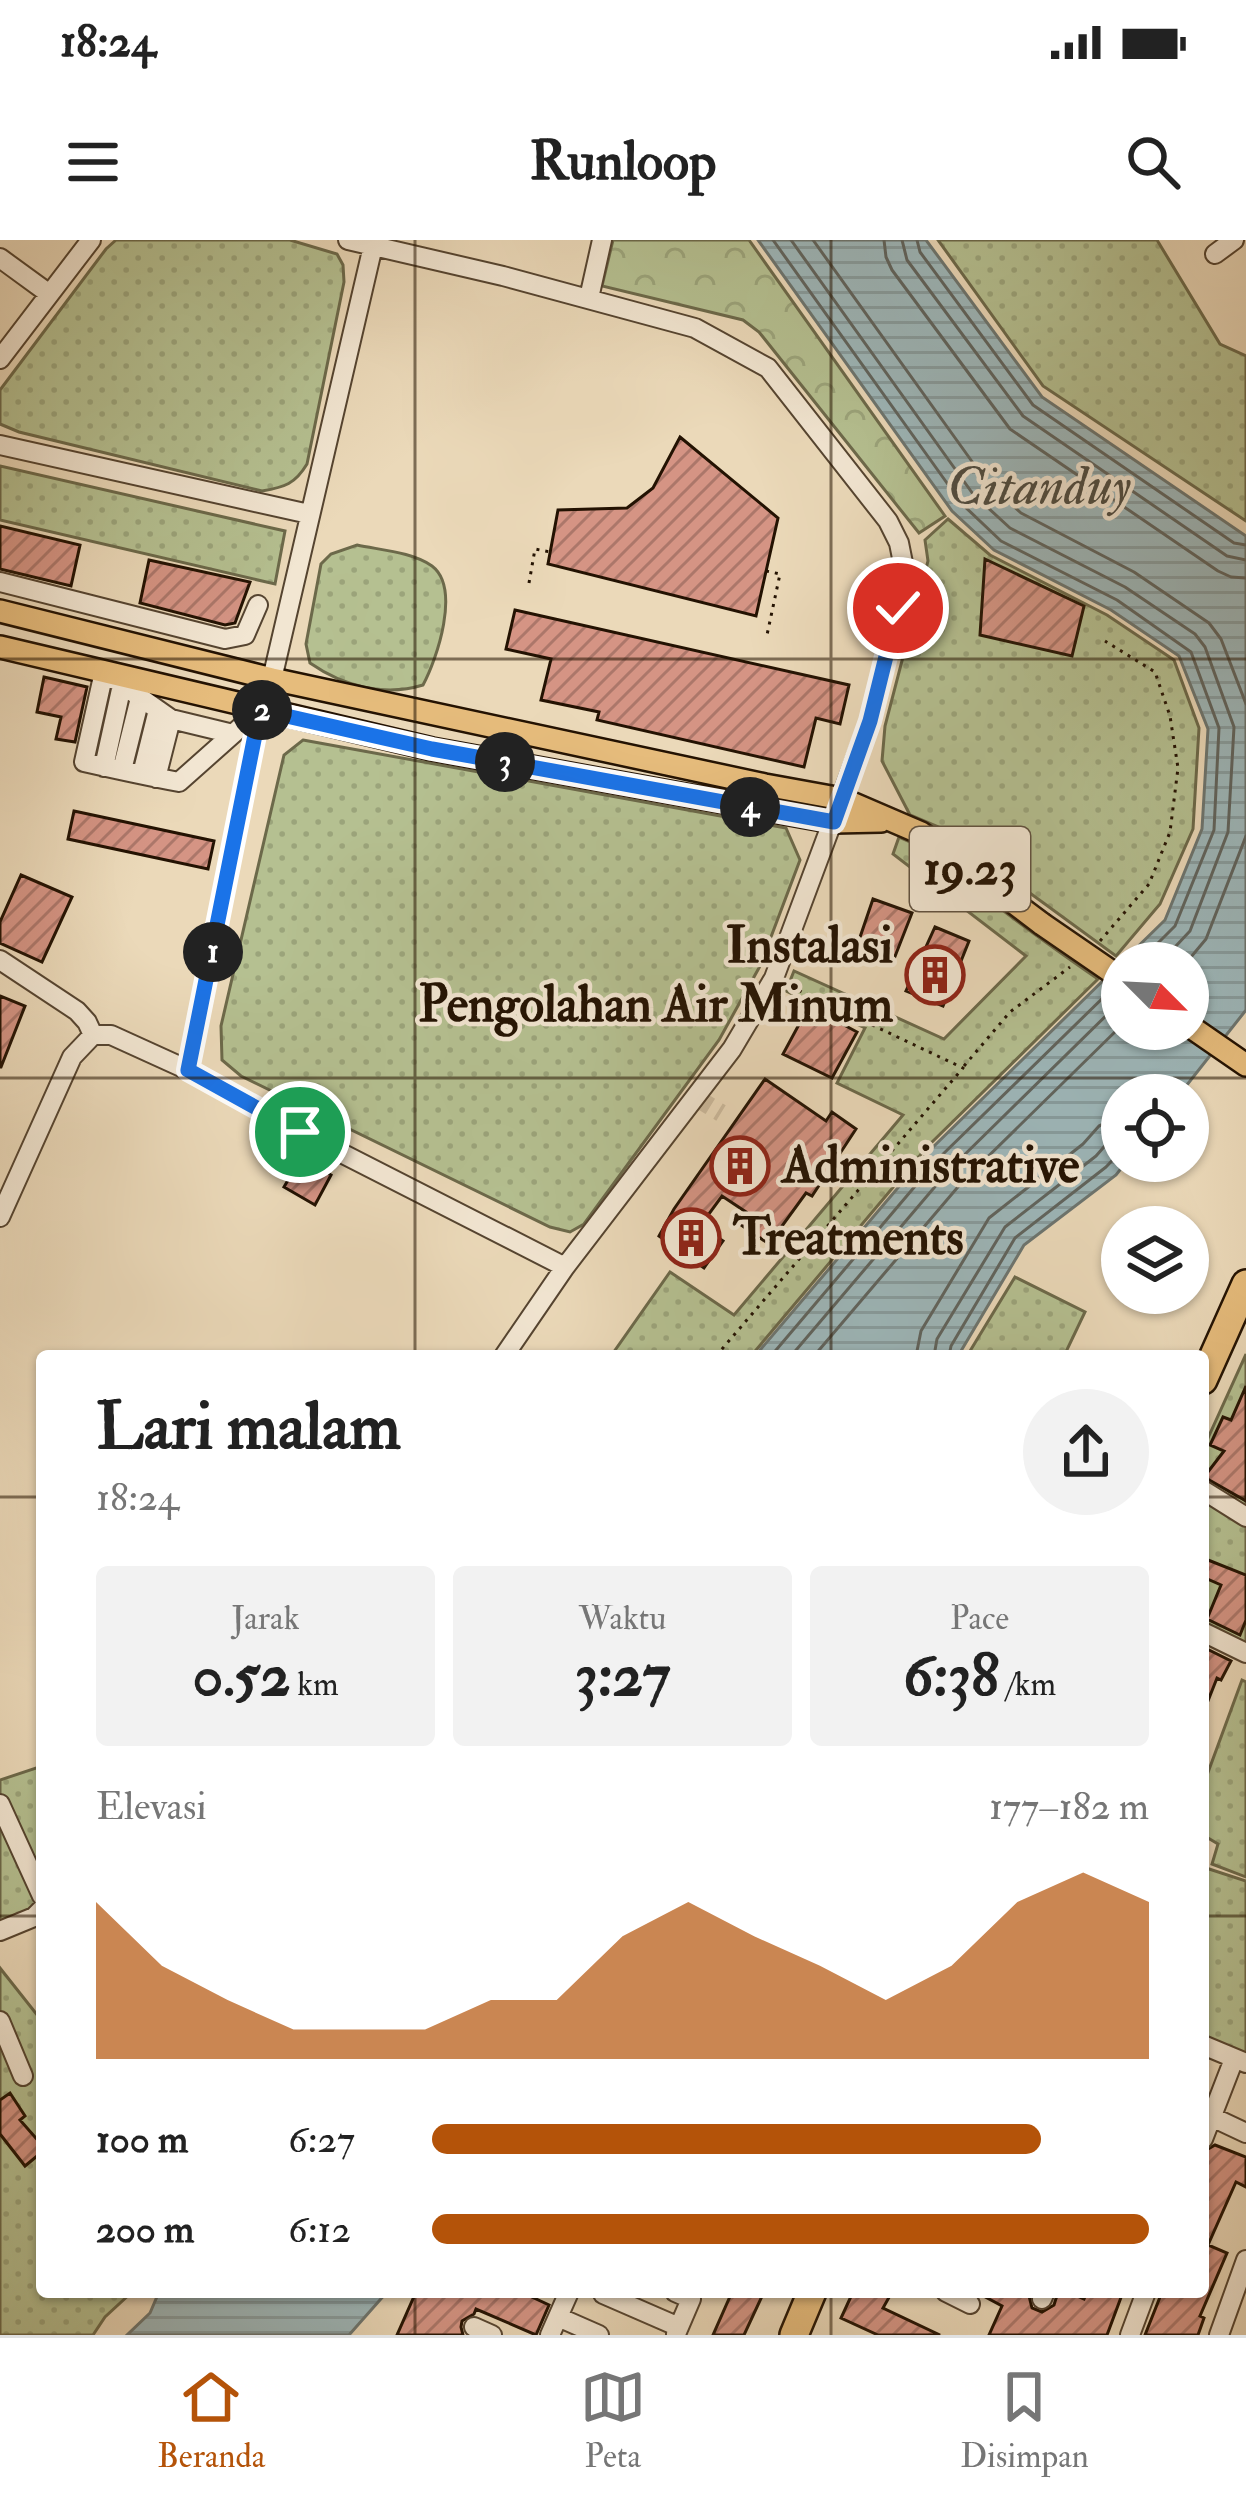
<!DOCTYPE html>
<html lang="id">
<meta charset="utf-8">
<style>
body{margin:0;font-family:"IM FELL Double Pica",serif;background:#f2f2f2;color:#222;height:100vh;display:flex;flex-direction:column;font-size:45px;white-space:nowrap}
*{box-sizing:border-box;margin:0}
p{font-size:39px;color:#767676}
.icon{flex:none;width:66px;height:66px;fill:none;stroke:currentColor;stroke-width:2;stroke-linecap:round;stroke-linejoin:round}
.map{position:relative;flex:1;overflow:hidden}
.drawer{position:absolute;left:36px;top:1110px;width:1173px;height:948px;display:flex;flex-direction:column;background:#fff;border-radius:12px;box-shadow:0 3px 9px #0004}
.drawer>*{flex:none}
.needle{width:78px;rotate:114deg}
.fabs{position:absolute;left:1101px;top:702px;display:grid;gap:24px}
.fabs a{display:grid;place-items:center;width:108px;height:108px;border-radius:50%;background:#fff;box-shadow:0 3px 9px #0004;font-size:60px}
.pin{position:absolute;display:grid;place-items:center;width:102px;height:102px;color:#fff;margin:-51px;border:6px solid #fff;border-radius:50%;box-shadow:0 3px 12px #0007}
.km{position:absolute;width:60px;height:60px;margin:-30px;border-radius:50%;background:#222;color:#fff;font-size:33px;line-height:60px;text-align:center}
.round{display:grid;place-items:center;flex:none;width:126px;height:126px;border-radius:63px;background:#f2f2f2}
.headline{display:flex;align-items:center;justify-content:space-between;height:204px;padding:0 60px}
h1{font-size:66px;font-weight:700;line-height:90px}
.figures{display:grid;grid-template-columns:repeat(3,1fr);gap:18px;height:204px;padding:12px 60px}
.figures div{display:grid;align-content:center;border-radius:12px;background:#f2f2f2;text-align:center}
.figures b{font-size:60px;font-weight:700}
.figures small{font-size:33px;font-weight:400}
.figures p{font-size:33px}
.chart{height:336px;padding:24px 60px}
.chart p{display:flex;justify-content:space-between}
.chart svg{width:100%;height:216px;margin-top:12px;fill:#b45309;opacity:.7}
ul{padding:0 60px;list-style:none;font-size:39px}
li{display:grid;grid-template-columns:192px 144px 1fr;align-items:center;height:90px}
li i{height:30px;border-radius:15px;background:#b45309}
.status{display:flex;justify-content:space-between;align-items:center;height:84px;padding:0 60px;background:#fff;direction:ltr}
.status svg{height:33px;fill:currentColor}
header{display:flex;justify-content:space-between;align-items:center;height:156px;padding:0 60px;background:#fff;font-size:54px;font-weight:700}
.tabs{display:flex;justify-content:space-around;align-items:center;height:168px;border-top:3px solid #e0e0e0;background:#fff;font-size:33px;color:#767676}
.tabs a{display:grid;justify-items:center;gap:6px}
.tabs .active{color:#b45309}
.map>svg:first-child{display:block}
.grass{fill:url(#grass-dots);stroke:#6c694a;stroke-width:3}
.forest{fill:url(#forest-crowns);stroke:#6c694a;stroke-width:3}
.water{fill:url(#water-rules);stroke:#6c7570;stroke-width:3;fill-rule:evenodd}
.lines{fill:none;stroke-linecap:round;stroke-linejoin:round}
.shore{stroke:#60645e;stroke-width:3}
.building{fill:url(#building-hatch);stroke:#231202;stroke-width:3}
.minor-tunnel{stroke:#cdbb9e;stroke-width:18;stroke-dasharray:18 9;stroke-linecap:butt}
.minor-casing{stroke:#554430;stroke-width:22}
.major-casing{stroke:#231202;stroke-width:26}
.highway-casing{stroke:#231202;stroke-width:32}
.path{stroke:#231202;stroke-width:3;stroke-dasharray:3 6;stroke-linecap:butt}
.minor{stroke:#f2e6d2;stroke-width:18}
.major{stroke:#e6bc7c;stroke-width:21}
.highway{stroke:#e6bc7c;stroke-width:27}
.major-bridge-casing{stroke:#231202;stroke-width:26;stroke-linecap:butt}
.major-bridge{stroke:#e6bc7c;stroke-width:21}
.route-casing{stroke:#fff;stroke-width:24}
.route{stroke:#1a73e8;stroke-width:15}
.grid{fill:none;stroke:#231202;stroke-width:3;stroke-opacity:0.55}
.labels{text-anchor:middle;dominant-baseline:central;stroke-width:9;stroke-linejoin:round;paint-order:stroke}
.shield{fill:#f2e6d2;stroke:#615240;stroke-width:3}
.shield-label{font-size:48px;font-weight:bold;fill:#231202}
.poi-label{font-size:51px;font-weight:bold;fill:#231202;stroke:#f2e6d2;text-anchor:start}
.water-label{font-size:54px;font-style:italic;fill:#4e4c42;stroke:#f2e6d2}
</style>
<div class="status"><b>18:24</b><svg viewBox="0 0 49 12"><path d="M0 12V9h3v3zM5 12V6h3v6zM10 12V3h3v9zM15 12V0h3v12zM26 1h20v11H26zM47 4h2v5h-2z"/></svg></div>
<header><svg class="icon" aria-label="menu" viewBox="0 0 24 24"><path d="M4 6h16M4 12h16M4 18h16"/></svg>Runloop<svg class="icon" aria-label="search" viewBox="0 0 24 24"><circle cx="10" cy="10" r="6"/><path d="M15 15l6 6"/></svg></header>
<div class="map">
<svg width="1246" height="2095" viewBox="0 0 1246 2095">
<defs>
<pattern id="grass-dots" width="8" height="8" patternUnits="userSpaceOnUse" patternTransform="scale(3)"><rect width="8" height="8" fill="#b5c091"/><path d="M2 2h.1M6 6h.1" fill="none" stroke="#9ba47b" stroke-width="1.8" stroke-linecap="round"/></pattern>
<pattern id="forest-crowns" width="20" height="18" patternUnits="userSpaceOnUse" patternTransform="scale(3)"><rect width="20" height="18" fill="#b5c091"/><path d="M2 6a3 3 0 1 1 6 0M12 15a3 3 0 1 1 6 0" fill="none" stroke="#9ba47b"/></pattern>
<pattern id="water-rules" width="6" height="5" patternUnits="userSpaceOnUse" patternTransform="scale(3)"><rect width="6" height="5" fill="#9db7ba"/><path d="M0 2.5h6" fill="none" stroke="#879c9e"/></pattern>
<pattern id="building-hatch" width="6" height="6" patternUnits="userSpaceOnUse" patternTransform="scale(3)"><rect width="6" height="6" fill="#d59484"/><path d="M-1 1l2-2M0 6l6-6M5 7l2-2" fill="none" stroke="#ac776a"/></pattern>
</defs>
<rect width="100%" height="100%" fill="#ebd9b9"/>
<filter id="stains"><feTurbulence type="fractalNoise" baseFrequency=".00167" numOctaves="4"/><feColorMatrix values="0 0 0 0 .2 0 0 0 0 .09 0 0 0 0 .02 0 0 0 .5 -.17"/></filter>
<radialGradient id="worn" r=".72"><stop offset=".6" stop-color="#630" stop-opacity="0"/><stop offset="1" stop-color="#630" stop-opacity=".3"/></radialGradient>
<path class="grass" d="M 116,0 L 290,0 L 337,14 L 343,25 L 344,42 L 307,224 C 295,244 285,247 262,251 L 19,192 L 0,184 L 0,150 L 106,9 Z
M 938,0 L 1157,0 L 1220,104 L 1246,116 L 1246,281 L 1043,146 Z
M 0,226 L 285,291 L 275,344 L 0,280 Z
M 948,279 L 990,315 L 1107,375 L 1174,420 L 1199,488 L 1193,589 L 1160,664 L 1116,716 L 941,588 L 910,575 L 882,521 L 885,486 L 928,321 L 925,300 Z
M 357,305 C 380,310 413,312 432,326 C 461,348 437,419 423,445 C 384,457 343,446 310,423 L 306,404 L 321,324 L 331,314 Z
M 303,500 L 786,588 L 800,620 L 760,726 L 719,800 L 584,984 L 570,992 L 550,987 L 241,836 L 222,820 L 221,786 L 284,515 Z
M 899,597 C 934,611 962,638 991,661 C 1026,689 1062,714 1098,739 L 927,907 L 751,1116 L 611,1116 L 670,1032 L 734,1075 L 903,875 L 837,843 L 865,788 L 786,751 L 794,731 L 944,799 L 1026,716 L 893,614 Z
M 1015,1037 L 1085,1072 L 1064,1116 L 967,1116 Z
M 1246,1114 L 1246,1418 L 1203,1397 L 1203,1209 Z
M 1242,1440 L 1246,1442 L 1246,1637 L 1212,1624 L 1218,1604 L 1203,1595 L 1203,1546 Z
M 42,1526 L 42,1665 L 0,1683 L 0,1540 Z
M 1203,1627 L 1246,1641 L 1246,1821 L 1203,1800 Z
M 0,1728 L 42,1781 L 42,2052 L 132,2052 L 105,2077 L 93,2095 L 0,2095 Z"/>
<path class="forest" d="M 613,0 L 749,0 L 945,276 L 919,293 L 759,92 L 743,80 L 602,46 Z"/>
<path class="water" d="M 758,0 L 926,0 L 1042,157 L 1246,296 L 1246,770 L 1179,855 L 1122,855 L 1122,921 L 1127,921 L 1116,935 L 1024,1005 L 958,1116 L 755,1116 L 930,910 L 1165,680 L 1202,589 L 1208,489 L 1179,416 L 1111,370 L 994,310 L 952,271 ZM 1122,723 L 1188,723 L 1188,789 L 1122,789 Z
M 159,2052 L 387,2052 L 349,2095 L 127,2095 L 150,2073 Z"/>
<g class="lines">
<path class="shore" d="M 773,0 L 962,264 L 1001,301 L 1117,360 L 1191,412 L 1219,488 L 1214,590 L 1175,686 L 1138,723
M 791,0 L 973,254 L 1010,288 L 1125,347 L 1195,394 L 1205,407 L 1234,487 L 1228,592 L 1190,691 L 1160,723
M 813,0 L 986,241 L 1021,273 L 1134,332 L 1209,383 L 1221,399 L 1246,464
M 884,0 L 886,17 L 892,30 L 1010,189 L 1218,331 L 1231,337 L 1246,338
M 902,0 L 907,20 L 1023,176 L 1227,316 L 1246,320
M 917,0 L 920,12 L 1033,165 L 1234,303 L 1246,305
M 1186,723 L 1206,699 L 1246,596
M 771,1116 L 939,918 L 1112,749
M 791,1116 L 950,929 L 1122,760
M 814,1116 L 963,941 L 1122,785
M 916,1116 L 921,1091 L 989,978 L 1083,904 L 1099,886 L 1122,876
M 934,1116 L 937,1099 L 1005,987 L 1096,916 L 1110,900 L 1122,895
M 949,1116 L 951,1106 L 1015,998 L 1106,927 L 1122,910"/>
</g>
<path class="building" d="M 680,197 L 778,278 L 756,376 L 548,324 L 558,270 L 627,268 L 653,248 Z
M 0,286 L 80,305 L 71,346 L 0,329 Z
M 985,319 L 1084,366 L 1072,416 L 980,395 Z
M 149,320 L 250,342 L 235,383 L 225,385 L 140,363 Z
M 515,370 L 849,445 L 840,484 L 816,478 L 804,527 L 597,480 L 599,472 L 541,460 L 551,419 L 506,409 Z
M 44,437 L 87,447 L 75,502 L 56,499 L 61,477 L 37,472 Z
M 74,571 L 214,601 L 208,629 L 68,599 Z
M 21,635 L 72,657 L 42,722 L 0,703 L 0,682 Z
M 873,659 L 912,673 L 892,724 L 856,709 Z
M 935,687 L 969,701 L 943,766 L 906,751 Z
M 0,756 L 25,766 L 1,827 L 0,827 Z
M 809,766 L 857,792 L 832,838 L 783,814 Z
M 765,839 L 826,881 L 832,872 L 856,889 L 812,956 L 806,953 L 769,1004 L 738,983 L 746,972 L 722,956 L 700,986 L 723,1001 L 704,1028 L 659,996 L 674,969 Z
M 301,918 L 331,935 L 315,965 L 284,947 Z
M 1246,1146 L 1246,1261 L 1204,1237 L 1224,1211 L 1210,1205 L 1223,1177 L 1231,1180 Z
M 1203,1318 L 1246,1335 L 1246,1380 L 1240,1395 L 1207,1379 L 1221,1345 L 1203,1337 Z
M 1203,1407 L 1231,1421 L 1221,1440 L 1217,1438 L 1204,1471 Z
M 10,1853 L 25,1876 L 20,1880 L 42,1905 L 42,1912 L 25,1926 L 0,1894 L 0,1860 Z
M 1215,1905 L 1246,1917 L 1246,1947 L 1236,1942 L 1208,2005 L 1227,2013 L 1200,2076 L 1204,2078 L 1198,2095 L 1145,2095 L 1162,2052 L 1203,2052 L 1203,1912 Z
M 416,2052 L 521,2052 L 549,2065 L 536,2095 L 476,2069 L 474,2074 L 462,2081 L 461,2087 L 463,2095 L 397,2095 Z
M 732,2052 L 764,2052 L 744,2095 L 713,2095 Z
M 853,2052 L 892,2052 L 883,2068 L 940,2095 L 878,2095 L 841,2078 Z
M 976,2052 L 1020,2052 L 1029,2056 L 1032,2068 L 1042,2072 L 1054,2065 L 1058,2052 L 1068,2052 L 1084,2059 L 1087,2052 L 1123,2052 L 1107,2095 L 989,2095 L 1002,2066 Z"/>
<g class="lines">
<path class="minor-tunnel" d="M 695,857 L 721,873"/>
<defs>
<path id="minor" d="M 348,0 L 503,36 L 695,88 L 768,128 L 888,281 L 899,303 L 903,323 L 902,348 L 886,418 L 870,481 L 774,738 L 732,809 L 565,1027 L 504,1116
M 1215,14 L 1234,0
M 0,18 L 48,53
M 589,58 L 602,0
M 0,119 L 91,0
M 0,205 L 309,274
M 0,342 L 225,399 L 245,395 L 258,365
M 272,439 L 373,6
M 171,479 L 233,494
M 104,527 L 122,445
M 122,530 L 140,458
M 142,534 L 158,470
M 156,538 L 171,479 L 104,432 L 84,522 C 115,529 147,536 179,542 L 260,470
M 0,720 L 77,771 L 87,782 L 93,795
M 188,830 L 260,470
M 0,977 L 72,817 L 93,795 L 111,795 L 188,830 L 300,892 L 565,1027
M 1203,1250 L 1246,1277
M 1203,1392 L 1246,1413
M 0,1564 L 42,1656
M 0,1691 L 34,1677 L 42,1669
M 0,1781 L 23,1836
M 1203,1805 L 1246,1823
M 1212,1877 L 1246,1893
M 1203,1899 L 1234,1819
M 675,2052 L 691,2059 L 676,2094
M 946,2052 L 970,2064
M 603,2054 L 679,2087
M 1042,2059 L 1045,2052
M 558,2077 L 599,2095
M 474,2087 L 492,2095
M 550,2095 L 569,2052
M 1130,2095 L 1146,2052
M 1219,2095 L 1246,2020"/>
<path id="major" d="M 0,371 L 272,439 L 765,545 L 842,559 L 921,593 L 1042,684
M 0,407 L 432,509 L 834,582 L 881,581
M 1188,785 L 1246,825"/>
<path id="highway" d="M 1203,1140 L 1246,1044
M 794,2095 L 812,2052"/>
</defs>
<use href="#minor" class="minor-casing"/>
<use href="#major" class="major-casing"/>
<use href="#highway" class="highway-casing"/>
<path class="path" d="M 766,331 L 780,334 L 767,395
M 529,343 L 535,309 L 550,312
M 1100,701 L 1149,644 L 1170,592 L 1178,528 L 1170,476 L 1155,432 L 1105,401
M 964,826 L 1010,772 L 1070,727
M 716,1116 L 963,828 L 792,747"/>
<use href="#minor" class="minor"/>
<use href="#major" class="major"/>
<use href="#highway" class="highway"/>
<defs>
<path id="major-bridge" d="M 1042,684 L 1122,739"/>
</defs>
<use href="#major-bridge" class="major-bridge-casing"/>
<use href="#major-bridge" class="major-bridge"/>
</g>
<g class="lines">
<defs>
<path id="route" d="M 300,892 L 188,830 L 260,470 L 432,509 L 834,582 L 870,481 L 898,368"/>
</defs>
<use href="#route" class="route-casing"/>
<use href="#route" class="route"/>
</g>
<path class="grid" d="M 415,0 L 415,1116M 831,0 L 831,1116M 0,419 L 1246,419M 0,838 L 1246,838M 0,1257 L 42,1257M 1203,1257 L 1246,1257M 0,1676 L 42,1676M 1203,1676 L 1246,1676M 415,2052 L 415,2095M 831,2052 L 831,2095"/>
<defs>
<symbol id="building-ring" viewBox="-11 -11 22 22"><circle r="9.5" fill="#f2e6d2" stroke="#8f2418" stroke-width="1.5"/><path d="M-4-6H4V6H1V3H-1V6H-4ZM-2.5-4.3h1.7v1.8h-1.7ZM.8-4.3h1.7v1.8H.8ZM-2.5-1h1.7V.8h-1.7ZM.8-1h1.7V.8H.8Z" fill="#8f2418"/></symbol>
</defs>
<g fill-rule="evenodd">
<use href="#building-ring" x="902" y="702" width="66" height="66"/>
<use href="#building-ring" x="707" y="893" width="66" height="66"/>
<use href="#building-ring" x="658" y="965" width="66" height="66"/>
</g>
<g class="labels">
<rect class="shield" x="910" y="587" width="120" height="84" rx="9"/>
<g class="shield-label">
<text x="970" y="629">19.23</text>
</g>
<g class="poi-label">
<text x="893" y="706" text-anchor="end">Instalasi<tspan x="893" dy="59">Pengolahan Air Minum</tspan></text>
<text x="782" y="926">Administrative</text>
<text x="733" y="998">Treatments</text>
</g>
<g class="water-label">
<text x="1039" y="247">Citanduy</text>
</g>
</g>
<rect width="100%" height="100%" filter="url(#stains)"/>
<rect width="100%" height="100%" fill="url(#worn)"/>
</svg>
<div class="fabs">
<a><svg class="needle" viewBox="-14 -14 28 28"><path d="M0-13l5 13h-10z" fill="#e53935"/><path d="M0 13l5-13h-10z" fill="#767676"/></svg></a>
<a><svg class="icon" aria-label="locate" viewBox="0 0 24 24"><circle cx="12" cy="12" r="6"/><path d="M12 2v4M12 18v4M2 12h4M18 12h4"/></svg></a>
<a><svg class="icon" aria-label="layers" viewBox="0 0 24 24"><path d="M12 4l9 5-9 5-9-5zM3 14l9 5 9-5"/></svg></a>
</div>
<div class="pin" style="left:300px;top:892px;background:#1e9e55"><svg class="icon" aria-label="arrive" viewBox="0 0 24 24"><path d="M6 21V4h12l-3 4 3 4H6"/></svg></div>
<div class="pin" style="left:898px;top:368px;background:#d93025"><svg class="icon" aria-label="check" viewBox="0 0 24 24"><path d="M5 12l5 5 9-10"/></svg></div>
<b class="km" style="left:213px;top:712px">1</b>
<b class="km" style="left:262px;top:470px">2</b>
<b class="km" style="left:505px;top:522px">3</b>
<b class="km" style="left:750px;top:567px">4</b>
<section class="drawer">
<div class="headline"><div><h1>Lari malam</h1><p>18:24</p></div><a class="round"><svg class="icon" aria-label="share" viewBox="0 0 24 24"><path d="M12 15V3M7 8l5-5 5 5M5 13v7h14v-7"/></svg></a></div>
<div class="figures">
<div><p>Jarak</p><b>0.52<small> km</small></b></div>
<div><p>Waktu</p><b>3:27</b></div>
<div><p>Pace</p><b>6:38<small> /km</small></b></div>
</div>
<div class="chart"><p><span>Elevasi</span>177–182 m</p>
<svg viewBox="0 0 160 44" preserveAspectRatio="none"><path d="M0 44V12L10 25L20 32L30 38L40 38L50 38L60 32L70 32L80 19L90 12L100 19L110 25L120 32L130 25L140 12L150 6L160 12V44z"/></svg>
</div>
<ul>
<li><b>100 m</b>6:27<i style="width:85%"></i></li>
<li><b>200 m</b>6:12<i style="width:100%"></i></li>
</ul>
</section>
</div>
<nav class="tabs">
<a class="active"><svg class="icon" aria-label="home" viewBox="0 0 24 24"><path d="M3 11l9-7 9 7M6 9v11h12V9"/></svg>Beranda</a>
<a><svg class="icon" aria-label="map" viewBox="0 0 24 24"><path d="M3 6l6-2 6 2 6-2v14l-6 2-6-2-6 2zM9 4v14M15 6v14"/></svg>Peta</a>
<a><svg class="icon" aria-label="saved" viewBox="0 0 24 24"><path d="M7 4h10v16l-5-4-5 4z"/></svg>Disimpan</a>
</nav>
